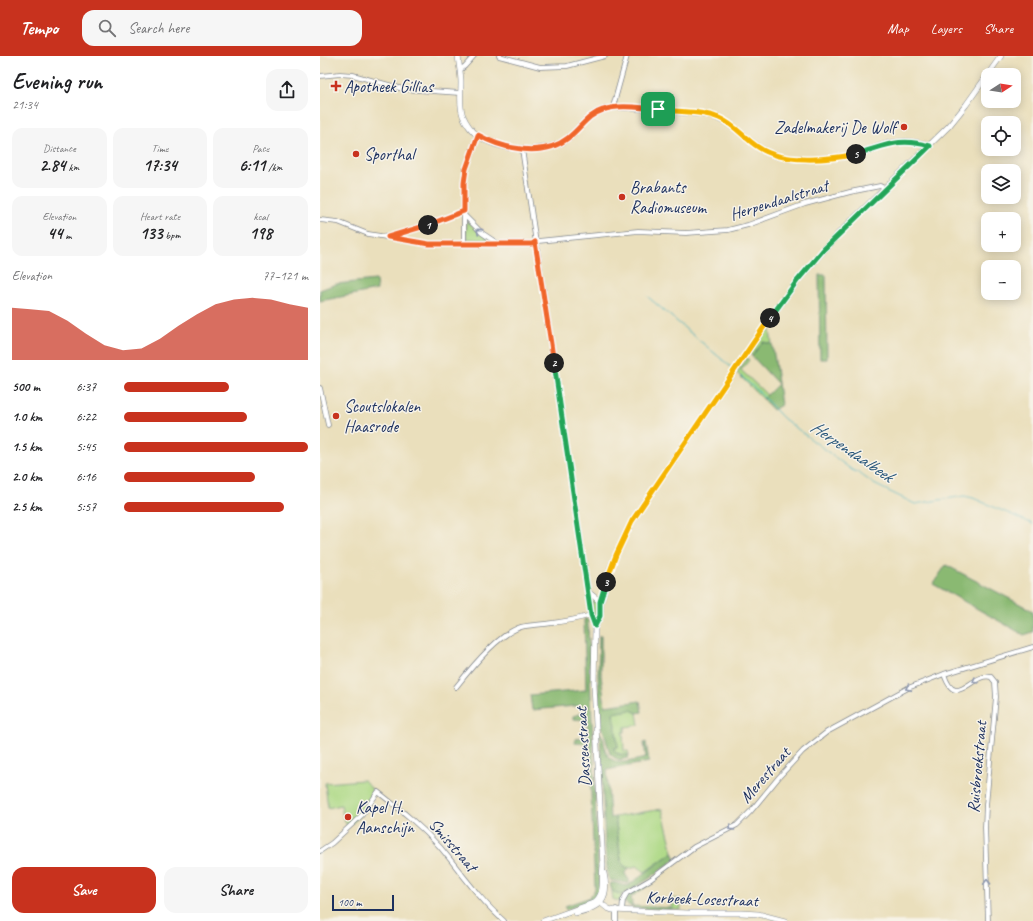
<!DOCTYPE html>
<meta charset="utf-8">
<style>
body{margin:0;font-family:Caveat,sans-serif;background:#f6f6f6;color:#202124;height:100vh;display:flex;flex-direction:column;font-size:15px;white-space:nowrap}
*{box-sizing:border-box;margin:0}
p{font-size:13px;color:#757577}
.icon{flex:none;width:22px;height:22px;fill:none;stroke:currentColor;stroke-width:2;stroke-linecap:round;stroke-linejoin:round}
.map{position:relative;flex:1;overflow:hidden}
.sheet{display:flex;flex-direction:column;background:#fff;width:320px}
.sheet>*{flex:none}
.needle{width:26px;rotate:78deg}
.tools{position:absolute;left:661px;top:12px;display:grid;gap:8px}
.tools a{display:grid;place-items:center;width:40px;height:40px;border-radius:8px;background:#fff;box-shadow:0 2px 10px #0003;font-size:20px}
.scale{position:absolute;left:12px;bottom:10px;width:62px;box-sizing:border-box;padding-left:4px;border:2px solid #1b2f5e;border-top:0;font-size:11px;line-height:14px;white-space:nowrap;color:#1b2f5e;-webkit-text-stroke:3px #f7f3e8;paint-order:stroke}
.pin{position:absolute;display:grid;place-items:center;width:34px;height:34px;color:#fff;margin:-17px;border-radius:8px;box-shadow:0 2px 6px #0006}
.km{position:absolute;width:20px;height:20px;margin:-10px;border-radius:50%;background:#222;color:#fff;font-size:11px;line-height:20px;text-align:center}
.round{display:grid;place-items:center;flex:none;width:42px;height:42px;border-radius:12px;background:#f6f6f6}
.overview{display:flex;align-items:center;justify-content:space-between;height:68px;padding:0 12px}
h1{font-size:22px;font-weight:700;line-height:30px}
.figures{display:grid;grid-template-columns:repeat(3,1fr);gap:6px;height:68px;padding:4px 12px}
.figures div{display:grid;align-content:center;border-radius:10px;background:#f6f6f6;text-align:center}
.figures b{font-size:17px;font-weight:700}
.figures small{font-size:11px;font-weight:400}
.figures p{font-size:11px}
.chart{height:112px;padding:8px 12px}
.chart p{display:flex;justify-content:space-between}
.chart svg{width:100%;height:72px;margin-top:4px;fill:#c8321e;opacity:.7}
.cta{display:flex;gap:8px;margin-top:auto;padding:8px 12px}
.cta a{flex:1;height:46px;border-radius:12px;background:#c8321e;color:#fff;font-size:16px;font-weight:700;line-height:46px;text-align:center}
.cta a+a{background:#f6f6f6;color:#202124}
ul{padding:0 12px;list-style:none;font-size:13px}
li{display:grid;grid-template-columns:64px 48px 1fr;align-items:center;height:30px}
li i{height:10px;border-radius:5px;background:#c8321e}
header{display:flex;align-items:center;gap:24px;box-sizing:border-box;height:56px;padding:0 20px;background:#c8321e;color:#fff}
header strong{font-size:19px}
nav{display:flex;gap:22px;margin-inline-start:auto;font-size:14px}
.search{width:280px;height:36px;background:#f6f6f6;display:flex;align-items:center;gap:10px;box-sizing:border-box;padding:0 14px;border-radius:12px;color:#757577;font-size:15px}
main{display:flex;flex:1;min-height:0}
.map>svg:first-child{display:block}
.green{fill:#add985;stroke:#648472}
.forest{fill:#8ab972;stroke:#527468}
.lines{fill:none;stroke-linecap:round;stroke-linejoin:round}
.stream{stroke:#40afbd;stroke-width:1}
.minor-casing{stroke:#82878d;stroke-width:5.5}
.tertiary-casing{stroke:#82878d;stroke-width:6}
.minor{stroke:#fff;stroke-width:4}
.tertiary{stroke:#fff;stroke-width:5}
.oneway{stroke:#8d97ae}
.split-1-casing{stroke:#fff;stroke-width:8}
.split-2-casing{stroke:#fff;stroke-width:8}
.split-3-casing{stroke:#fff;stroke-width:8}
.split-4-casing{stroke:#fff;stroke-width:8}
.split-5-casing{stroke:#fff;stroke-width:8}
.split-6-casing{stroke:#fff;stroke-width:8}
.split-1{stroke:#f0652b;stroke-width:5}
.split-2{stroke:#f0652b;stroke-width:5}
.split-3{stroke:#22a559;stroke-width:5}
.split-4{stroke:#f5b400;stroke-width:5}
.split-5{stroke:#22a559;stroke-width:5}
.split-6{stroke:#f5b400;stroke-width:5}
.poi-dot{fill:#c8321e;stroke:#f7f3e8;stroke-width:1.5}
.labels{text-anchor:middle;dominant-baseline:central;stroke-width:3;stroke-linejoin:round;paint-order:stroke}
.poi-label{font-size:17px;fill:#1b2f5e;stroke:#f7f3e8;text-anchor:start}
.street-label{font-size:17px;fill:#1b2f5e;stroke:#f7f3e8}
.water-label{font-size:18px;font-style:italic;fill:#26557a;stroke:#f7f3e8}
</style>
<header>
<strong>Tempo</strong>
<div class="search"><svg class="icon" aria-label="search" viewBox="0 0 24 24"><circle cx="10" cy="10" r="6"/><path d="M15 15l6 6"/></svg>Search here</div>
<nav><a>Map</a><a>Layers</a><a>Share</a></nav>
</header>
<main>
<section class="sheet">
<div class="overview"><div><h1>Evening run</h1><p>21:34</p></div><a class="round"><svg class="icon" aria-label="share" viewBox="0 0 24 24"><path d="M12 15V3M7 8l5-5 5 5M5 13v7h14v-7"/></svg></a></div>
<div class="figures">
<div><p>Distance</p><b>2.84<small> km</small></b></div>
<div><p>Time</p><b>17:34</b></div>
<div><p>Pace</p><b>6:11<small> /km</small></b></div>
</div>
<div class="figures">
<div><p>Elevation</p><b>44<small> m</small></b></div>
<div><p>Heart rate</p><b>133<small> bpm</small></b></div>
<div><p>kcal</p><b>198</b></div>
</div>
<div class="chart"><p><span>Elevation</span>77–121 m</p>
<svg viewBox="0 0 160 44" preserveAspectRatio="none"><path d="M0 44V12L10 13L20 14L30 20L40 28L50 35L60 38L70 37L80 31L90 23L100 16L110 10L120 7L130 6L140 7L150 10L160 12V44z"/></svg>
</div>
<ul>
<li><b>500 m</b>6:37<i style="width:57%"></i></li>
<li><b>1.0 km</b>6:22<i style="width:67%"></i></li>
<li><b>1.5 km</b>5:45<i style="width:100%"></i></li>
<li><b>2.0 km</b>6:16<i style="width:71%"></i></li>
<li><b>2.5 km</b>5:57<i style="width:87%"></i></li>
</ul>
<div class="cta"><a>Save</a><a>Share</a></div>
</section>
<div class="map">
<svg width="713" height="865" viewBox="0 0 713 865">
<rect width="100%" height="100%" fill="#f7f3e8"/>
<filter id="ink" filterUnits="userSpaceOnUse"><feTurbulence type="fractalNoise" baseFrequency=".025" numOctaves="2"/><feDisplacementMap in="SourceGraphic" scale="8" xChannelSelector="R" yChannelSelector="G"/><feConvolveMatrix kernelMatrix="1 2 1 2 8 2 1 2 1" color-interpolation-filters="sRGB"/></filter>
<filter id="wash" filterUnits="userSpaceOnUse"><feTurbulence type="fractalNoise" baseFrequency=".012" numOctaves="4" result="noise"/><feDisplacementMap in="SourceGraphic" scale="16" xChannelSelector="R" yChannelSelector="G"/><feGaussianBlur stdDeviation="0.9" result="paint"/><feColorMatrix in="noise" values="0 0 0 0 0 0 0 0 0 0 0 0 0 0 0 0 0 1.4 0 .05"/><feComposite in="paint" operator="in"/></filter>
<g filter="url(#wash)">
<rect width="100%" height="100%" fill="#eadfbc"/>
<path class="green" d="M 147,165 L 159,176 L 168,183 L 168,184 L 148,183 L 146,178 Z
M 449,269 L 452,288 L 443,286 L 432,300 L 430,298 Z
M 427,302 L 429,304 L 421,314 L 447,339 L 443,343 L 417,317 Z
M 275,545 L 278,548 L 275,560 L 274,559 L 272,547 Z
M 311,654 L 317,657 L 319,669 L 305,671 L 305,676 L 303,676 L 304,695 L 308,695 L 309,699 C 303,699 296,699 293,692 L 298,691 L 293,656 Z
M 44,724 L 52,733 C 50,751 41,759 28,771 L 23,761 L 21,749 L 8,752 L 5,727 Z
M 342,753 L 353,796 L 325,816 L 317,810 L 309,812 L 304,810 L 301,802 L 295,761 Z
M 292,835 L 302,839 L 300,846 L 293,843 Z
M 352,843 L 360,843 L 361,854 L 313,852 L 312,850 L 353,852 Z"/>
<path class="forest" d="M 499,219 L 506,219 L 507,303 L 500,303 Z
M 56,224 L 57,234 L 0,245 L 0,234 L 16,228 Z
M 443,286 L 452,288 C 456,308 458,329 461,349 L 453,354 L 443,343 L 458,328 L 432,300 Z
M 626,509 L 713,555 L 713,576 L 704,579 L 613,528 Z
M 264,563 L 268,563 L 268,569 L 279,831 L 277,839 L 274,843 L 246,854 L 245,850 L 268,842 L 273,837 L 275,833 L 269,688 L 255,687 L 255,683 L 268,680 L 267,664 L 253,663 L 253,660 L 266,656 L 266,649 L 212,654 L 210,639 L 266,634 Z
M 279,580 L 281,580 L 281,620 L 285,650 L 320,645 L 322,656 L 317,657 L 311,654 L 293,657 L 298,691 L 294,692 L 294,694 L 298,698 L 309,699 L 308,702 L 298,704 L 290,698 L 284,676 L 280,669 L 278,620 Z
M 280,677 C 284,681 284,687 285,692 C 289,713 311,705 326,702 L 324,687 L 326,686 L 329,706 L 287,714 L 290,762 L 295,761 L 301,805 L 304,810 L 309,812 L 305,818 L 309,824 L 309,827 L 306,827 L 290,824 L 288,821 L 285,789 Z
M 353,796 L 356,803 L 330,822 L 302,839 L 292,835 L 290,828 L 291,827 C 298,826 302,831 309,829 Z
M 331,825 L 332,827 L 311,841 L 313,852 L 304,846 L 308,838 Z"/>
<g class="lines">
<path class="stream" d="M 328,241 L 411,311
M 421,320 L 439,336 L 463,362 L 532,414 L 539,417 L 554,428 L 595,448 L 644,440 L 653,442 L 713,468"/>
</g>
</g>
<g filter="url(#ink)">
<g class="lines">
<defs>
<path id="minor" d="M 179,0 L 220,11 L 247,10 L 285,0
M 140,14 L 145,10 L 154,0
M 0,20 L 20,18 L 33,19 L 83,33 L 140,37
M 293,51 L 307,0
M 202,93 L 268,536
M 144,159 L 162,177 L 177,187
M 0,164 L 18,166 L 48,178 L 109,188 L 212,188 L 218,185 L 318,175 L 366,177 L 408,174 L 428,169 L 485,148 L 530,136 L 560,130 L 566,133
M 69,181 L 107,169 L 144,155
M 144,187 L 144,127 L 146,113 L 158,79
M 0,332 L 8,369
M 624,618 C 636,655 651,616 671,621 L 675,626 L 676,641 L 666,749 L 665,771 L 668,865
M 136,631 C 150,613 180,577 201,571 C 209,569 217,569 225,568 C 241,566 256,564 271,559
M 0,795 L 12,787 L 42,759 L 58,736 C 81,754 100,769 120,791 C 141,816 159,843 184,865
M 302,854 L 303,844 L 307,837 L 331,823 L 374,791 L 417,769 L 431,755 L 459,721 L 483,695 L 507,676 L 588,632 L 624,618 L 713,591
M 296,865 L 296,853"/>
<path id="tertiary" d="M 138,0 C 139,9 141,18 141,27 C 141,39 139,50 143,60 C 146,67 152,75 158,80 C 178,94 221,98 243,86 C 250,82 255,75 261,69 C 271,58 284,52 298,51 L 381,58 C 419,63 430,97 466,102 C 485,105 517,102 536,98 C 545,96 554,92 562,89 C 578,84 595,85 610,89
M 268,536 L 271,559 L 275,570
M 268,536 L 281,546
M 277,844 L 287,852 L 292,854 L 368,857 L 422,857 L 438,858 L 465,865
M 255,857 C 280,852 290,844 284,817
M 223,865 L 273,847 C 286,839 281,824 283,810 L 274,629 L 275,571 L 280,560 L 281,546 L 290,513 L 301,488 L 312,465 L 456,254 L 482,219 L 518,178 L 629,70 L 646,49 L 681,0"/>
</defs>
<use href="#minor" class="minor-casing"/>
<use href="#tertiary" class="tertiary-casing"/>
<use href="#minor" class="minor"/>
<use href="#tertiary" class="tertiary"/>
</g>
<defs><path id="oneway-chevron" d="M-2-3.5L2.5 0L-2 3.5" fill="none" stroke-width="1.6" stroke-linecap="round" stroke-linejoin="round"/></defs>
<g class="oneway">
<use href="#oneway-chevron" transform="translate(159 175) rotate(-139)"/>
<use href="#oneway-chevron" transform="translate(655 625) rotate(149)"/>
<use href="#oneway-chevron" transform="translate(588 632) rotate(155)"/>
<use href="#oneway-chevron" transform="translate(411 772) rotate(148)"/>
<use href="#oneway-chevron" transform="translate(667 826) rotate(-92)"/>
</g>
</g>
<g class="lines" filter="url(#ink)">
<defs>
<path id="split-1" d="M 108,169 L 144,155 L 144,127 L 146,113 L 158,79 C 183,93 223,102 248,82 C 261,72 267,59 283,54 C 300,48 320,52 338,53"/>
<path id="split-2" d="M 108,169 L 68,181 L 109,188 L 212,188 L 215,186 L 234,307"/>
<path id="split-3" d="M 234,307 L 271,559 L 275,570 L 280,560 L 280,546 L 286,526"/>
<path id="split-4" d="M 286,526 L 296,499 L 312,465 L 450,262"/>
<path id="split-5" d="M 450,262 L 477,225 L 504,193 L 610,90 C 578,81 566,90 536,98"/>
<path id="split-6" d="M 338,53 C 358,57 380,54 399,62 C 414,68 424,82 438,91 C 462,108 508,104 536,98"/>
</defs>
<use href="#split-1" class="split-1-casing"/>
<use href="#split-2" class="split-2-casing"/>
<use href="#split-3" class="split-3-casing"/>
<use href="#split-4" class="split-4-casing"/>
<use href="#split-5" class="split-5-casing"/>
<use href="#split-6" class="split-6-casing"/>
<use href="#split-1" class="split-1"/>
<use href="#split-2" class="split-2"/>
<use href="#split-3" class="split-3"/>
<use href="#split-4" class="split-4"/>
<use href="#split-5" class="split-5"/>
<use href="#split-6" class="split-6"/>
</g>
<g class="poi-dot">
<path d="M14 24h4v4h4v4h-4v4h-4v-4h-4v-4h4z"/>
<circle cx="584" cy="71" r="4"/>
<circle cx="36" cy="98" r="4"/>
<circle cx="302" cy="141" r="4"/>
<circle cx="16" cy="360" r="4"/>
<circle cx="28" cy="761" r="4"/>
</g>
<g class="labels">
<g class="poi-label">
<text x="24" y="30">Apotheek Gillias</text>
<text x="576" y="71" text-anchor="end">Zadelmakerij De Wolf</text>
<text x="44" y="98">Sporthal</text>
<text x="310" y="131">Brabants<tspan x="310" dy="20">Radiomuseum</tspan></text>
<text x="24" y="350">Scoutslokalen<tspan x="24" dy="20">Haasrode</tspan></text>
<text x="36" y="751">Kapel H.<tspan x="36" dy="20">Aanschijn</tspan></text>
</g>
<g class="street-label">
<text transform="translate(459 144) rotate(-17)">Herpendaalstraat</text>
<text transform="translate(263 691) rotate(-93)">Dassenstraat</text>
<text transform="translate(657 711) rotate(-85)">Ruisbroekstraat</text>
<text transform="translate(445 719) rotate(-49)">Merestraat</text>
<text transform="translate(133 789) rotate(49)">Smisstraat</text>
<text transform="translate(382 843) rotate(2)">Korbeek-Losestraat</text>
</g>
<g class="water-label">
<text transform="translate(532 395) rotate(34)">Herpendaalbeek</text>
</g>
</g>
</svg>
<div class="tools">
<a><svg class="needle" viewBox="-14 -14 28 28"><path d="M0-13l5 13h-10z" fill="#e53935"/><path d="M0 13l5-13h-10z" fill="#757577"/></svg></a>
<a><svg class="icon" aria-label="locate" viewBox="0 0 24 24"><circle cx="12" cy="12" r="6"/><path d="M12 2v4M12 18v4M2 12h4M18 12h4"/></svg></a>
<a><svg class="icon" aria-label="layers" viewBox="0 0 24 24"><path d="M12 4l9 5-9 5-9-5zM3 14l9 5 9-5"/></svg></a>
<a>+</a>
<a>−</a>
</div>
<div class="scale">100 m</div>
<div class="pin" style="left:338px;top:53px;background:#1e9e55"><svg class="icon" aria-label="arrive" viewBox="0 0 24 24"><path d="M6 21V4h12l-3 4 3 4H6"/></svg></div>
<b class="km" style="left:108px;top:169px">1</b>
<b class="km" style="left:234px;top:307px">2</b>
<b class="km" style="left:286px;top:526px">3</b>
<b class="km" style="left:450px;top:262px">4</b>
<b class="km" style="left:536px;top:98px">5</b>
</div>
</main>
